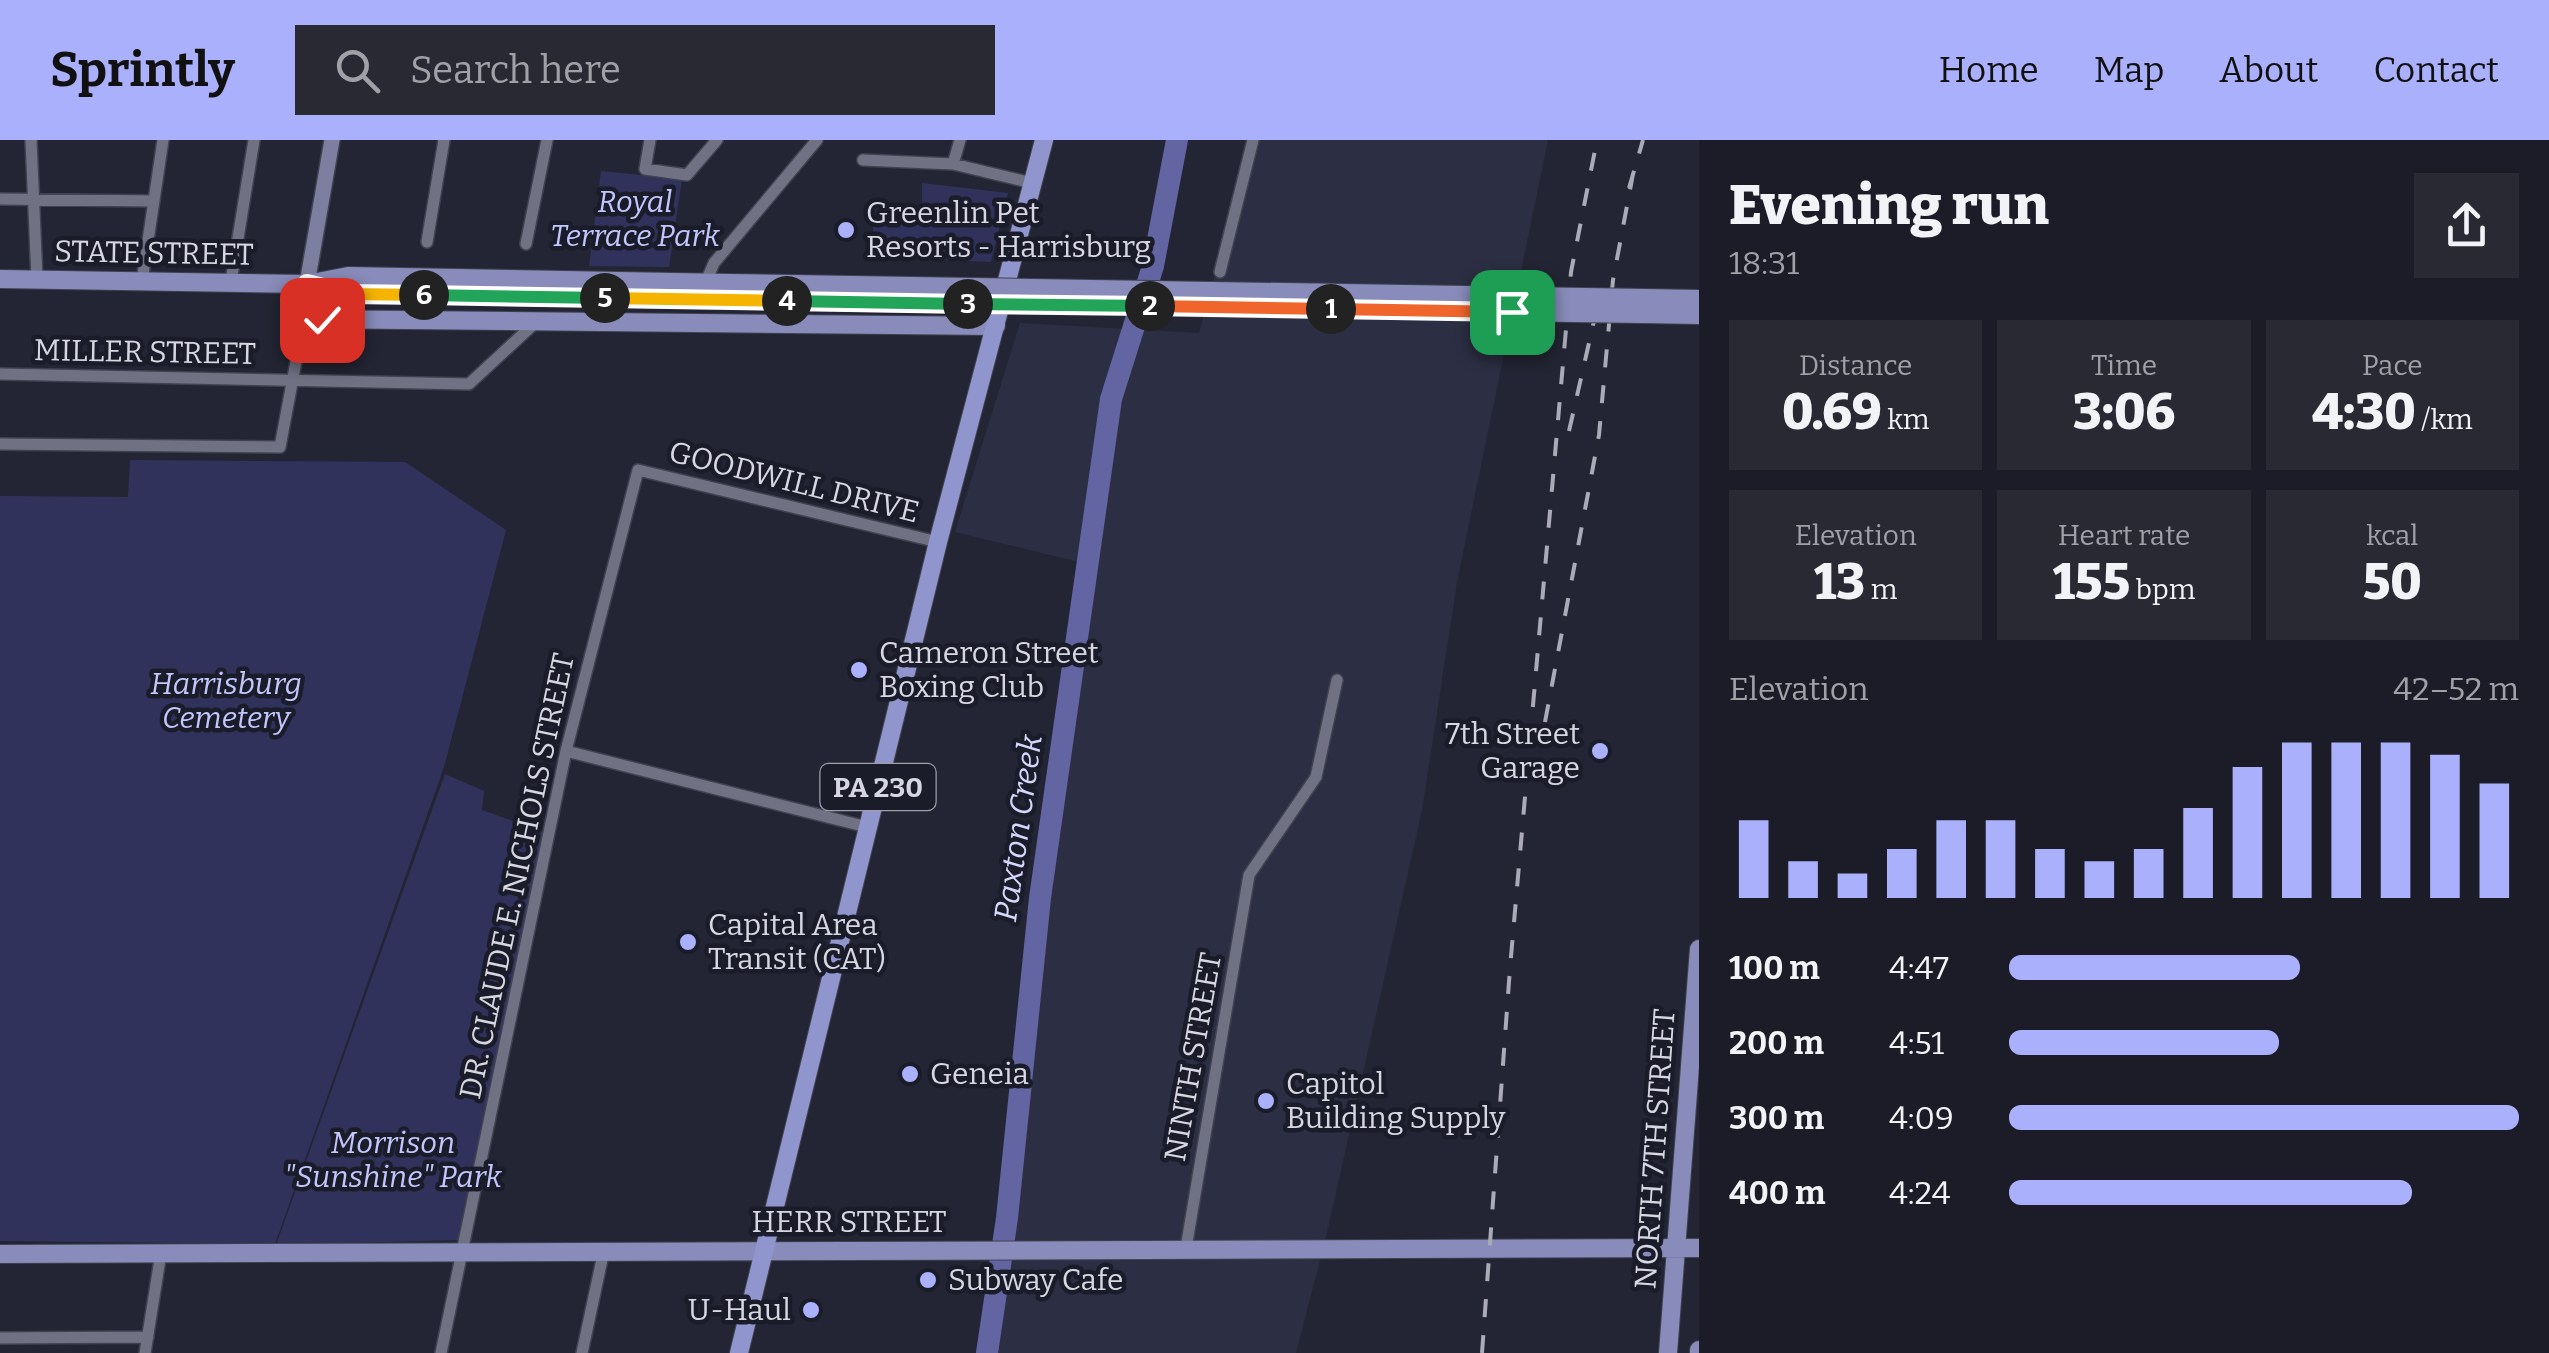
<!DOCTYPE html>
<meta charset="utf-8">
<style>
body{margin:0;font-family:Bitter,serif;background:#282933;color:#f1f3f6;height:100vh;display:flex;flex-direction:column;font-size:38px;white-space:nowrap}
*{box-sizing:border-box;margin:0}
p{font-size:32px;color:#a0a1a7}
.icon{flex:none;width:55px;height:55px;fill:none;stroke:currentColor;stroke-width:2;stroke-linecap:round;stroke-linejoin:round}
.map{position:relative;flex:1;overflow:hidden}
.side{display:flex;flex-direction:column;background:#1b1c27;width:850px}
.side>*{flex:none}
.pin{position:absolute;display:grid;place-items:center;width:85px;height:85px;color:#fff;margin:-42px;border-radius:20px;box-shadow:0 5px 15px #0006}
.km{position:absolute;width:50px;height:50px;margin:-25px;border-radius:50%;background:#222;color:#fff;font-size:28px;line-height:50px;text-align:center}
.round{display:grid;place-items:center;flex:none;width:105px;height:105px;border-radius:0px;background:#282933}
.head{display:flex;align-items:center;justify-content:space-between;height:170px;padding:0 30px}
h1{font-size:55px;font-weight:800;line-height:75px}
.stats{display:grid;grid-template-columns:repeat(3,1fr);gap:15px;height:170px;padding:10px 30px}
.stats div{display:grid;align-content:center;border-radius:0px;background:#282933;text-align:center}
.stats b{font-size:50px;font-weight:800}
.stats small{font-size:28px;font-weight:400}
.stats p{font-size:28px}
.chart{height:280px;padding:20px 30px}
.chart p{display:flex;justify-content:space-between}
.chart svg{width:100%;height:180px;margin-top:10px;stroke:#aab0fb;stroke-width:6}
ul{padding:0 30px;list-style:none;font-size:32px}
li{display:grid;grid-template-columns:160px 120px 1fr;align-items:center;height:75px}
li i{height:25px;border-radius:12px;background:#aab0fb}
header{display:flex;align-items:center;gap:60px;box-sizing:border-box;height:140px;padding:0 50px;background:#aab0fb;color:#111}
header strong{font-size:48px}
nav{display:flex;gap:55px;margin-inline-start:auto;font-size:35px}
.search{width:700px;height:90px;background:#282933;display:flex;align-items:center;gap:25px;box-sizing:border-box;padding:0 35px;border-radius:0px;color:#a0a1a7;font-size:38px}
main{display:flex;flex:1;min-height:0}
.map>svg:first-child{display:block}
.built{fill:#2c2e43}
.green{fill:#31325b}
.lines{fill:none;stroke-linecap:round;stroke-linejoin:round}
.river{stroke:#6265a2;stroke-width:22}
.minor-casing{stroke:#41424f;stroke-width:14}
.secondary-casing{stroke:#41424f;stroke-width:18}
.primary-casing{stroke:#41424f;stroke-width:20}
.trunk-casing{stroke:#41424f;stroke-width:20}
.minor{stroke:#707284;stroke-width:11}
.secondary{stroke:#7c7f9f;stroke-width:15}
.primary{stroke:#898cbb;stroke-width:18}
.trunk{stroke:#9195cd;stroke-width:18}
.rail{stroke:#aaabb7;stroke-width:4;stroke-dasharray:18 18;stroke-linecap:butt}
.primary-bridge-casing{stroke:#41424f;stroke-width:20;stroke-linecap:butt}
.primary-bridge{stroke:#898cbb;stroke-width:18}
.split-1-casing{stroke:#fff;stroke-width:20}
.split-2-casing{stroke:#fff;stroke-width:20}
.split-3-casing{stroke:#fff;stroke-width:20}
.split-4-casing{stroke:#fff;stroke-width:20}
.split-5-casing{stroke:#fff;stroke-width:20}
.split-6-casing{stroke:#fff;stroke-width:20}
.split-7-casing{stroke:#fff;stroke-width:20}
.split-1{stroke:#f0652b;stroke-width:12}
.split-2{stroke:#f0652b;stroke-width:12}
.split-3{stroke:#22a559;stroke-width:12}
.split-4{stroke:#22a559;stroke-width:12}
.split-5{stroke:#f5b400;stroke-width:12}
.split-6{stroke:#22a559;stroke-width:12}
.split-7{stroke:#f5b400;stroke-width:12}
.poi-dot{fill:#aab0fb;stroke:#1b1c2a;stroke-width:4}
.labels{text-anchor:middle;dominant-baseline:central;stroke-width:9;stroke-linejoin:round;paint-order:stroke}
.shield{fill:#1b1c2a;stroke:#9e9fab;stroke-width:2.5}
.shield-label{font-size:28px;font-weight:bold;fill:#d6d7e2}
.park-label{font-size:30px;font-style:italic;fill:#c1c6fc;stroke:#1b1c2a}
.poi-label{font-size:30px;fill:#d6d7e2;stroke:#1b1c2a;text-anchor:start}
.street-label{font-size:30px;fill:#d6d7e2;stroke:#1b1c2a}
.water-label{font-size:32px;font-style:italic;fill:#d3d7fc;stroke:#1b1c2a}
</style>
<header>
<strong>Sprintly</strong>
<div class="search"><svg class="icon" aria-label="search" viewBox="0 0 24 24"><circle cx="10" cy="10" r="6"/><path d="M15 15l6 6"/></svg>Search here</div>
<nav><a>Home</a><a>Map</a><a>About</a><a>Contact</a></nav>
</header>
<main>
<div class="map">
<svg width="1699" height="1213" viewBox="0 0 1699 1213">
<rect width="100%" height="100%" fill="#242534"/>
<path class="built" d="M 1252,0 L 1548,0 L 1457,442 L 1422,670 L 1326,1097 L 1296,1213 L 979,1213 L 1092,425 L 955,392 L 1020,183 L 1199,193 Z"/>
<path class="green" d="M 601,31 L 682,39 L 669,127 L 589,126 Z
M 922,43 L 1008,53 L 991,122 L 873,117 L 873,68 L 922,66 Z
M 130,320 L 405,322 L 506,390 L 444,627 L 275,1104 L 0,1101 L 0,356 L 128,357 Z
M 445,634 L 484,651 L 482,670 L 546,693 L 459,1100 L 276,1105 Z"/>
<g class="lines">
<path class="river" d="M 987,1213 L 1007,1078 L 1040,758 L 1111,259 L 1153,126 L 1177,0"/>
<defs>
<path id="minor" d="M 31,0 L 37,139
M 650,0 L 645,29 L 687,35 L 717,0
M 863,20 L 953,24 L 1032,43
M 953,24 L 960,0
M 0,59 L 153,61
M 427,102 L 444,0
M 526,104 L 547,0
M 1220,132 L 1253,0
M 142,141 L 163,0
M 231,141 L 254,0
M 704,146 L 714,123 L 817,0
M 0,234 L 469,244 L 536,182
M 0,304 L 280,307 L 304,179
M 566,611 L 867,687
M 1186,1108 L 1249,735 L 1316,637 L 1337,540
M 0,1198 L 148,1197
M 145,1213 L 161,1113
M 441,1213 L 566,611 L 638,330 L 938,402
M 582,1213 L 604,1110"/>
<path id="secondary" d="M 307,144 L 332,0"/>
<path id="primary" d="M 0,139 L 307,144 L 348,136 L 728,143
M 307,144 L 304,179 L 996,186
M 318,146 L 347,153 L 728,160
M 1644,158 L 1699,159
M 1643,174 L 1699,175
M 0,1114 L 1699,1108
M 1668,1213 L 1699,809
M 1699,1213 L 1699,1210"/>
<path id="trunk" d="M 739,1213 L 938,402 L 1044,0"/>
</defs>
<use href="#minor" class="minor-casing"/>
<use href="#secondary" class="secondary-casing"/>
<use href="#primary" class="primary-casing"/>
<use href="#trunk" class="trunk-casing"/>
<use href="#minor" class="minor"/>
<use href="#secondary" class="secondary"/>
<use href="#primary" class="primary"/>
<use href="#trunk" class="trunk"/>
<path class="rail" d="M 1629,48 L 1643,0
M 1569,291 L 1601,150
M 1545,582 L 1599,295 L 1613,140 L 1633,34
M 1482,1213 L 1510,828 L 1571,132 L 1597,0"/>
<defs>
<path id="primary-bridge" d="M 728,143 L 1644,158
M 728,160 L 1643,174"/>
</defs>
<use href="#primary-bridge" class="primary-bridge-casing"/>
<use href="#primary-bridge" class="primary-bridge"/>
</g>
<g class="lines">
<defs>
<path id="split-1" d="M 1331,169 L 1512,172"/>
<path id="split-2" d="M 1150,166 L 1331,169"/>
<path id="split-3" d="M 968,164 L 1150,166"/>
<path id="split-4" d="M 787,161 L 968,164"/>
<path id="split-5" d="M 605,158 L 787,161"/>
<path id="split-6" d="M 424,155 L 605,158"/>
<path id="split-7" d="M 322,180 L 304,179 L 307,144 L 347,154 L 424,155"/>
</defs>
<use href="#split-1" class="split-1-casing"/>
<use href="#split-2" class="split-2-casing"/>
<use href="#split-3" class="split-3-casing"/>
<use href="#split-4" class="split-4-casing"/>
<use href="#split-5" class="split-5-casing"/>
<use href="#split-6" class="split-6-casing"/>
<use href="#split-7" class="split-7-casing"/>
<use href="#split-1" class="split-1"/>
<use href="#split-2" class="split-2"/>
<use href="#split-3" class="split-3"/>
<use href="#split-4" class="split-4"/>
<use href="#split-5" class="split-5"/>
<use href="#split-6" class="split-6"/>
<use href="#split-7" class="split-7"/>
</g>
<g class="poi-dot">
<circle cx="846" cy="90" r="10"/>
<circle cx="859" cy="530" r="10"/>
<circle cx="1600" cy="611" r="10"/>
<circle cx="688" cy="802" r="10"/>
<circle cx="910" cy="934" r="10"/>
<circle cx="1266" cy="961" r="10"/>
<circle cx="928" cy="1140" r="10"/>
<circle cx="811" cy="1170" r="10"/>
</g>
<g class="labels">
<rect class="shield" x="820.5" y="624" width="115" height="46" rx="8"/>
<g class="shield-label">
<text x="878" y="647">PA 230</text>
</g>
<g class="park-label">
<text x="635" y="62">Royal<tspan x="635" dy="34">Terrace Park</tspan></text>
<text x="226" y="544">Harrisburg<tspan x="226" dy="34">Cemetery</tspan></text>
<text x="393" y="1003">Morrison<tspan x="393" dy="34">"Sunshine" Park</tspan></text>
</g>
<g class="poi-label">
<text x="866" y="73">Greenlin Pet<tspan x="866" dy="34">Resorts - Harrisburg</tspan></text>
<text x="879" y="513">Cameron Street<tspan x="879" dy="34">Boxing Club</tspan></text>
<text x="1580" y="594" text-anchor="end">7th Street<tspan x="1580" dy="34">Garage</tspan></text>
<text x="708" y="785">Capital Area<tspan x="708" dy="34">Transit (CAT)</tspan></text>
<text x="930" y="934">Geneia</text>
<text x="1286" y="944">Capitol<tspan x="1286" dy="34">Building Supply</tspan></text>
<text x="948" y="1140">Subway Cafe</text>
<text x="791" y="1170" text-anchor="end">U-Haul</text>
</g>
<g class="street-label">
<text transform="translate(154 113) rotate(1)">STATE STREET</text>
<text transform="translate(145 212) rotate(1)">MILLER STREET</text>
<text transform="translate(794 342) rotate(14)">GOODWILL DRIVE</text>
<text transform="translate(517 736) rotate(-78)">DR. CLAUDE E. NICHOLS STREET</text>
<text transform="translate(1193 917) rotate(-80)">NINTH STREET</text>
<text transform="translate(1655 1009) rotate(-86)">NORTH 7TH STREET</text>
<text x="849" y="1082">HERR STREET</text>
</g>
<g class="water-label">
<text transform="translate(1018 688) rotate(-82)">Paxton Creek</text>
</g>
</g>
</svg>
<div class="pin" style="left:1512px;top:172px;background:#1e9e55"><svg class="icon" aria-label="arrive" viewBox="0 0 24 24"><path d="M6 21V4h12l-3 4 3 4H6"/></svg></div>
<div class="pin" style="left:322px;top:180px;background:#d93025"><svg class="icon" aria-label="check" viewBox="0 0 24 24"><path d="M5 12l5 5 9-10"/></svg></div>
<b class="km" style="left:1331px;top:169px">1</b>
<b class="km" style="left:1150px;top:166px">2</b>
<b class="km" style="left:968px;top:164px">3</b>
<b class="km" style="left:787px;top:161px">4</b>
<b class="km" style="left:605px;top:158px">5</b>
<b class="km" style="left:424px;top:155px">6</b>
</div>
<section class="side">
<div class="head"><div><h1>Evening run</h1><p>18:31</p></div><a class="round"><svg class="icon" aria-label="share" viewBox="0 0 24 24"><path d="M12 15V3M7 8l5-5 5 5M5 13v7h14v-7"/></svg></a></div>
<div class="stats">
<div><p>Distance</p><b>0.69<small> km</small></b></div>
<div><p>Time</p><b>3:06</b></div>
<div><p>Pace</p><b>4:30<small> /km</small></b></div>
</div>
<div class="stats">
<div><p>Elevation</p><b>13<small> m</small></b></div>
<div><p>Heart rate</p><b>155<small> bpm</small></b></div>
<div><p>kcal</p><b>50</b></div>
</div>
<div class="chart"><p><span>Elevation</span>42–52 m</p>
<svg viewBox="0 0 160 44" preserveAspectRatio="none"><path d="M5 44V25M15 44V35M25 44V38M35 44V32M45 44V25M55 44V25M65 44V32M75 44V35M85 44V32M95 44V22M105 44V12M115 44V6M125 44V6M135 44V6M145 44V9M155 44V16"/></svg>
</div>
<ul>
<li><b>100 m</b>4:47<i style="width:57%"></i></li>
<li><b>200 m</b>4:51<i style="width:53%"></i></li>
<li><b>300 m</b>4:09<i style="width:100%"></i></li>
<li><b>400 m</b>4:24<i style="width:79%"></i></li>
</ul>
</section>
</main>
